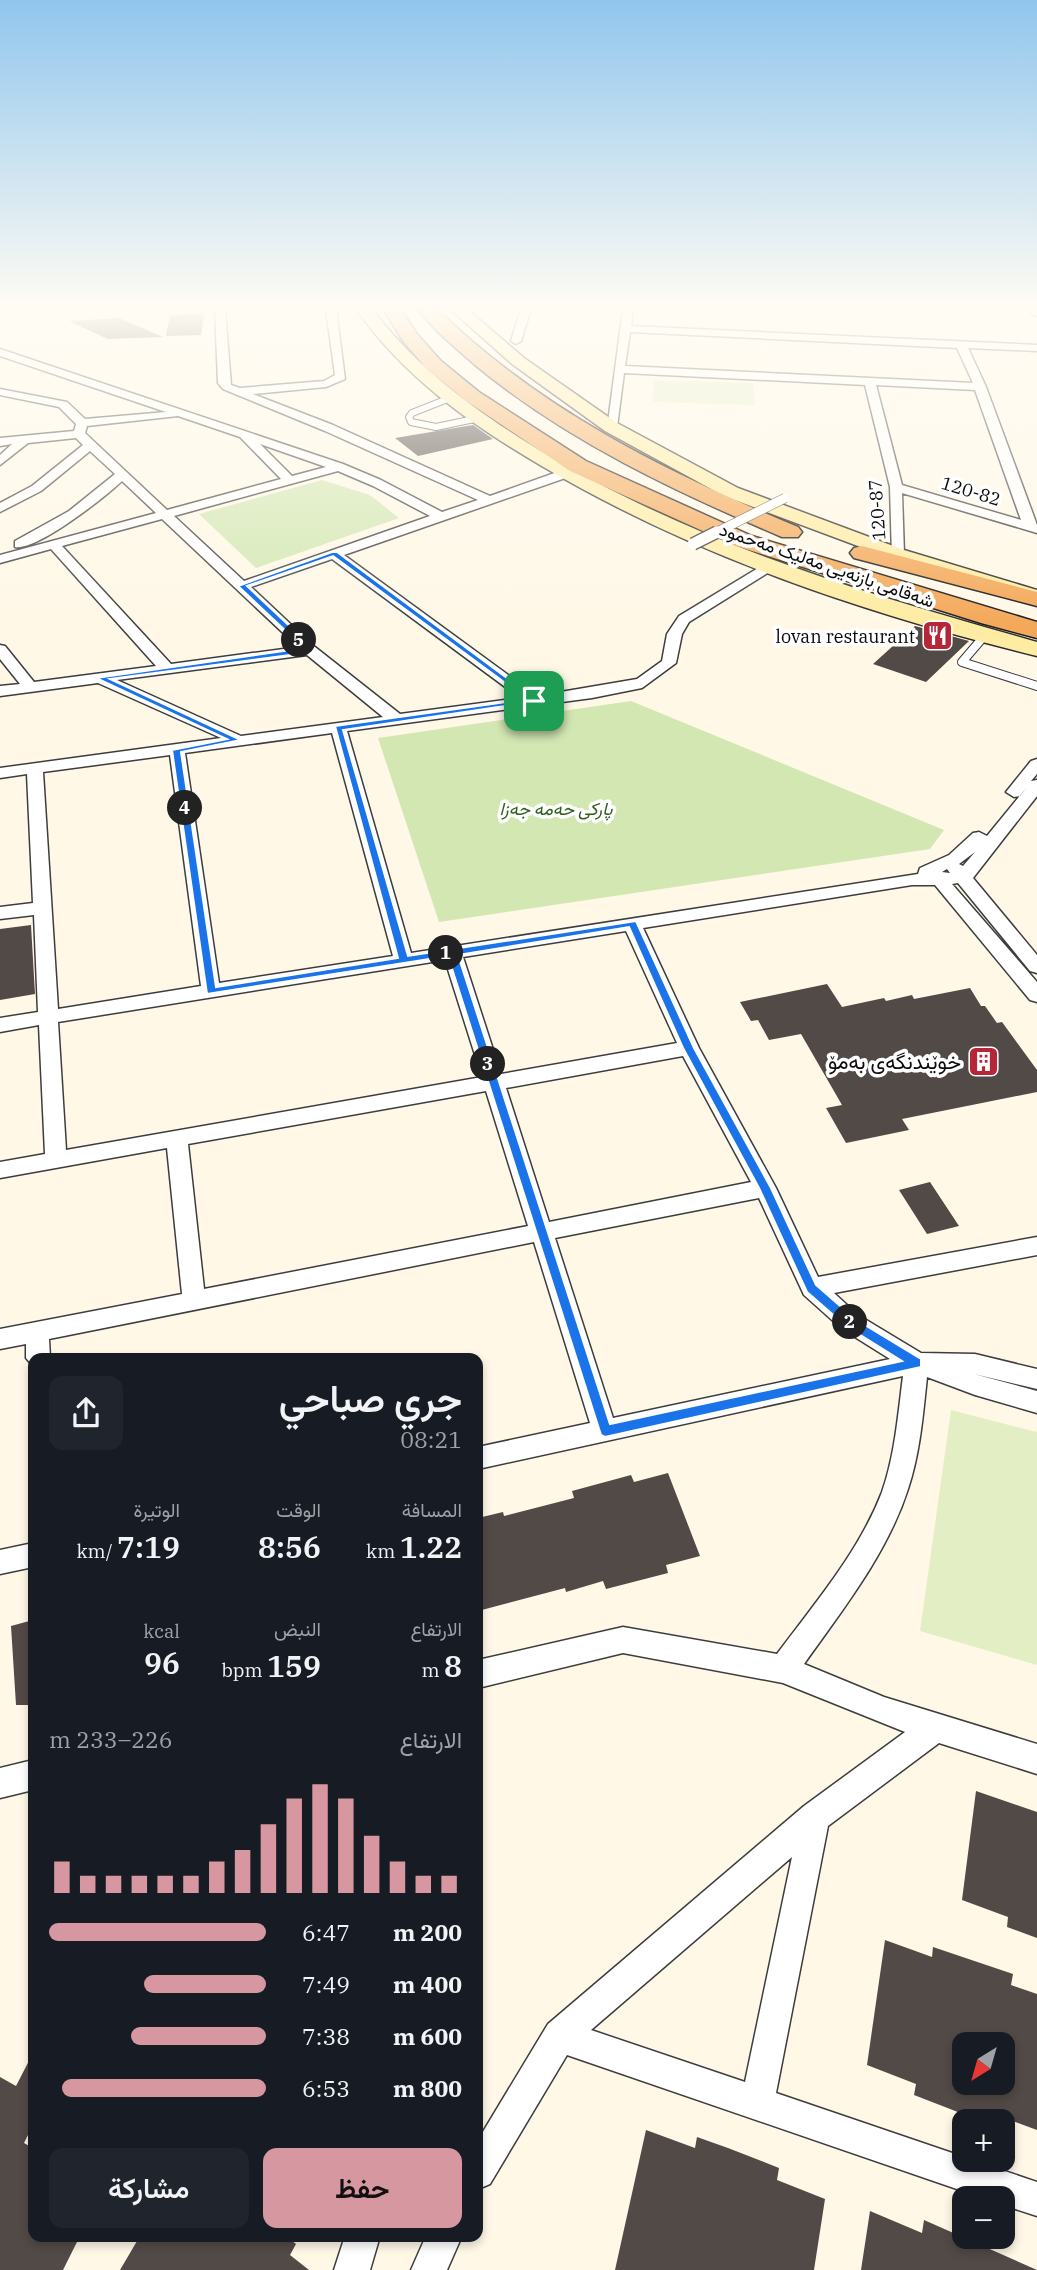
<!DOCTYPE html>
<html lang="ar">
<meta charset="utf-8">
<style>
body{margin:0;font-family:"IBM Plex Serif",Vazirmatn,serif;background:#20242c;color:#f1f3f6;direction:rtl;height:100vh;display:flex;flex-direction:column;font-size:26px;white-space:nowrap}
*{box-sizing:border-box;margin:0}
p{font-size:23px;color:#9ea1a6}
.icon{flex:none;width:38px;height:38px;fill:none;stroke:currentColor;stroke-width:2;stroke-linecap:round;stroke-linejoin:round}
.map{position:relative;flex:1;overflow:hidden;direction:ltr}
.side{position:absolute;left:28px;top:1353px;width:455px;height:889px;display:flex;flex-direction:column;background:#171b24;border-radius:14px;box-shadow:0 4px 10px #0003;direction:rtl}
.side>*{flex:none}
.needle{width:46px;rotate:217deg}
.fabs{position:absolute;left:952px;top:2032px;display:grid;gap:14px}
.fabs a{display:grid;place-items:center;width:63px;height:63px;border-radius:14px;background:#171b24;box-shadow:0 4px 10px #0003;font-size:35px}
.pin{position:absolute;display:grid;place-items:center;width:60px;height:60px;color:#fff;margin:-30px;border-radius:14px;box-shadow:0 4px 10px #0006}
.km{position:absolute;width:35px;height:35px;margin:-18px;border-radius:50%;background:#222;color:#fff;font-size:19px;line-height:35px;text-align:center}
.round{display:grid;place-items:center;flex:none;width:74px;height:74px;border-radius:14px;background:#20242c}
.overview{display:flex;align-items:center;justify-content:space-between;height:119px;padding:0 21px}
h1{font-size:38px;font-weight:600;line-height:52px}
.figures{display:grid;grid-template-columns:repeat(3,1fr);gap:10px;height:119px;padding:7px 21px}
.figures div{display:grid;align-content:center}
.figures b{font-size:30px;font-weight:600}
.figures small{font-size:19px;font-weight:400}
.figures p{font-size:19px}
.chart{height:196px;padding:14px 21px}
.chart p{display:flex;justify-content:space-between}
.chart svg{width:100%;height:126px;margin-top:7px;stroke:#d697a1;stroke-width:6}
.button{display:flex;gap:14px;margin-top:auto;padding:14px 21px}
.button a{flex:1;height:80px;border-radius:14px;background:#d697a1;color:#111;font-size:28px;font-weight:600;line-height:80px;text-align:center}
.button a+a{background:#20242c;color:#f1f3f6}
ul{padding:0 21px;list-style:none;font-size:23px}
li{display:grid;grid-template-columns:112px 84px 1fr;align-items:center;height:52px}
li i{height:18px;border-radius:9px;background:#d697a1}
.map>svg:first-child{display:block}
.green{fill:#d3e7b3}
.pitch{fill:#e4eec5}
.building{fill:#524a47;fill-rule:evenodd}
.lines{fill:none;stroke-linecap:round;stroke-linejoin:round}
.service-far1-casing{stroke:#3d3d3d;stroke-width:8}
.service-casing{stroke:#3d3d3d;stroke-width:10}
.minor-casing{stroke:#3d3d3d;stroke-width:3}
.secondary-casing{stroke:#2c2c2c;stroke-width:3}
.trunk-casing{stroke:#1b1b1b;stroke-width:3}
.service-far1{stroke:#fff;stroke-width:6}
.service{stroke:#fff;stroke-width:8}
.minor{fill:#fff;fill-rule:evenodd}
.secondary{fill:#feeca3;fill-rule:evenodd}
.trunk{fill:#f4a859;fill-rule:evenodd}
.pedestrian-bridge-far1-casing{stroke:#3d3d3d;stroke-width:10;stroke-linecap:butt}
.pedestrian-bridge-casing{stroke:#3d3d3d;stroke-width:14;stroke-linecap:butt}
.pedestrian-bridge-far1{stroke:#fff;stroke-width:9}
.pedestrian-bridge{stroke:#fff;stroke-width:11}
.route{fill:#1a73e8;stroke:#fff;stroke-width:2;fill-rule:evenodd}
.labels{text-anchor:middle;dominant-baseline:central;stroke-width:7;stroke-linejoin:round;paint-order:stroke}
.far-street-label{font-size:18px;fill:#0a0a0a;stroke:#fff}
.far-poi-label{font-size:18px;fill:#0a0a0a;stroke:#fff;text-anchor:end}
.far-park-label{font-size:18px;font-style:italic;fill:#305f1d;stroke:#fff}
.poi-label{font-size:21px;fill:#0a0a0a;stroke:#fff;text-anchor:end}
</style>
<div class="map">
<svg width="1037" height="2270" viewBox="0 0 1037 2270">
<rect width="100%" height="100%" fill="#fff8e7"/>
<path class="green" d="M 322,480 L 370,495 L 399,518 L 256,568 L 199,514 Z
M 631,701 L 944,830 L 930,849 L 439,922 L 378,738 Z"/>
<path class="pitch" d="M 654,380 L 753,383 L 755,405 L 653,402 Z
M 951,1410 L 1037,1432 L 1037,1665 L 920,1631 Z"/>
<path class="building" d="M 204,314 L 201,335 L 166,336 L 170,315 Z
M 119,318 L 163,337 L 108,339 L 69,321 Z
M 473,425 L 493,439 L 418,456 L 395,438 Z
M 915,626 L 969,641 L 926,682 L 873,664 Z
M 31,925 L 35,994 L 0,1000 L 0,929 Z
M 827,984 L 842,1007 L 884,998 L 886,1001 L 912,995 L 914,999 L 970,988 L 981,1006 L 985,1006 L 997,1023 L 1002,1022 L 1037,1070 L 1037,1092 L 902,1119 L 909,1130 L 846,1143 L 826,1108 L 842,1105 L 801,1034 L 769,1040 L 758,1020 L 751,1021 L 740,1002 Z
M 930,1182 L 959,1226 L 927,1234 L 899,1190 Z
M 668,1473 L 700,1556 L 666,1565 L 668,1573 L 606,1589 L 603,1581 L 566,1592 L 565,1588 L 478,1611 L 478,1518 L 503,1512 L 504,1516 L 574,1498 L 572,1491 L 631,1475 L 634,1482 Z
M 33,1620 L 33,1705 L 16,1705 L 11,1626 Z
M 976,1791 L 1037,1812 L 1037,1938 L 1007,1927 L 1008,1917 L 962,1900 Z
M 885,1940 L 932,1957 L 933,1947 L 1013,1974 L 1011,1985 L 1037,1994 L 1037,2130 L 1013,2121 L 981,2121 L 914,2095 L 916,2084 L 867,2065 ZM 964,2044 L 1003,2044 L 1003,2082 L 964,2082 Z
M 33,2053 L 33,2125 L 24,2143 L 33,2148 L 33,2236 L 80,2236 L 63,2270 L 0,2270 L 0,2077 L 16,2086 Z
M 646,2130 L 695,2148 L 697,2137 L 728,2148 L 779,2168 L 777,2180 L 825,2199 L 814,2270 L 615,2270 Z
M 870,2211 L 922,2233 L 924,2220 L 1037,2270 L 861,2270 Z
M 140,2236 L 286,2236 L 296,2244 L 290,2255 L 309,2270 L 120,2270 Z"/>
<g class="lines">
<defs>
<path id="service-far1" d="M 450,398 L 412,413 L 409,417 L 411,422 L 436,427 L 479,418"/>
<path id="service" d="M 986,634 L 962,662 L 1037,686"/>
<path id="minor" d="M 215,309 L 225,309 L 231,385 L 240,388 L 324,381 L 335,375 L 326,309 L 336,309 L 345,379 L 326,387 L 253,394 L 333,425 L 490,496 L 563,470 L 571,470 L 571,476 L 344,555 L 537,696 L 637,679 L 662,661 L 667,634 L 679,616 L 765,564 L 775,564 L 777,567 L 689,622 L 682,634 L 676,663 L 642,688 L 592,698 L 347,731 L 411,953 L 918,874 L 920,868 L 949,855 L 973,833 L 979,832 L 987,836 L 1027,787 L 1020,796 L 1014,797 L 1006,792 L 1031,761 L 1037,759 L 1037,774 L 1031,781 L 1037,780 L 1037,796 L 973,878 L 1037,955 L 1037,973 L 1030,971 L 958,883 L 952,884 L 1037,982 L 1037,1002 L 1030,1000 L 935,885 L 912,885 L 643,928 L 699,1048 L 776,1188 L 818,1277 L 1037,1237 L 1037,1255 L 834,1293 L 858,1315 L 921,1353 L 975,1354 L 1037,1369 L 1037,1389 L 974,1374 L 1037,1391 L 1037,1413 L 975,1395 L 927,1377 C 923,1415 920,1453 908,1489 C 887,1554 843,1609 804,1664 L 884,1697 L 1037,1744 L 1037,1774 L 939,1743 L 828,1826 L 776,2093 L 964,2157 L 964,2160 L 972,2160 L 1037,2182 L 1037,2216 L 1003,2205 L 1003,2198 L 983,2198 L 567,2055 L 490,2184 L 478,2189 L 478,2140 L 548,2024 L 804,1806 L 905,1732 L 783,1683 L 623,1653 L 478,1688 L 478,1660 L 623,1627 L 777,1654 C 815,1603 859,1552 882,1492 C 895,1455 898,1415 903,1376 L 478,1469 L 478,1447 L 590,1423 L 534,1242 L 49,1339 L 50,1358 L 33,1358 L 33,1366 L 26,1358 L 26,1344 L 0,1349 L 0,1329 L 182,1294 L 167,1148 L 0,1178 L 0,1162 L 45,1154 L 39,1025 L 0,1032 L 0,1018 L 38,1012 L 34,915 L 0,919 L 0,907 L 33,903 L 27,774 L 0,778 L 0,768 L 221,738 L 98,683 L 0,696 L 0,686 L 20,684 L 0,659 L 0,645 L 5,646 L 34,682 L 156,666 L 51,549 L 0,563 L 0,555 L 156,513 L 122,481 C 105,497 37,551 15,547 L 15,541 L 69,511 L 115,474 L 90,451 L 41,491 L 0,512 L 0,503 L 32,486 L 83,445 L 76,438 L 28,443 L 0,465 L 0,455 L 12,444 L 0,446 L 0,438 L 74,431 L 76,424 L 59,407 L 0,395 L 0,389 L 67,402 L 85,419 L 166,412 L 0,356 L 0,349 L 343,464 L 381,480 L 442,512 L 478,500 L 325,431 L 223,389 L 218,383 ZM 178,416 L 240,437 L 281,479 L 167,510 L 85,433 L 87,426 ZM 260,444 L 326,467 L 292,476 ZM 338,471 L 373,486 L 430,516 L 244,581 L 174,516 ZM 162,519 L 298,647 L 171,664 L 62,546 ZM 332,559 L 520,698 L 400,714 L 315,647 L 251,587 ZM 307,655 L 383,717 L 241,736 L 117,680 ZM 332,733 L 393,956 L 219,983 L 185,753 ZM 170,755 L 201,986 L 58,1009 L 43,772 ZM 975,852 L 963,866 L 959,864 ZM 947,869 L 950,873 L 942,872 ZM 626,931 L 677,1043 L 501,1074 L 463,957 ZM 445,960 L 482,1077 L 66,1150 L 58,1022 ZM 683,1056 L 751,1182 L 549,1222 L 506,1088 ZM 486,1091 L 528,1226 L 204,1289 L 188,1144 ZM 759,1198 L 804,1295 L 842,1329 L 890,1359 L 613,1418 L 555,1238 ZM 792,1857 L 745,2082 L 591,2030 Z
M 521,309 L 531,309 L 521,341 L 516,344 L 511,341 Z
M 623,309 L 633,309 L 631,326 L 1037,345 L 1037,351 L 968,348 L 986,387 L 1037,525 L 1037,533 L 902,493 L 904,554 L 902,557 L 892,557 L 890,487 L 865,385 L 624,373 L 617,427 L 607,430 ZM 630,332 L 957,348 L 973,383 L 625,366 ZM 876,385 L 975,390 L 1021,520 L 902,485 Z
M 1030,309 L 1037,309 L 1037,316 L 1033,315 Z
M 33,1543 L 33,1567 L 0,1574 L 0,1550 Z
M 33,1760 L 33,1790 L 0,1798 L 0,1768 Z
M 345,2236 L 380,2236 L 370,2270 L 334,2270 Z
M 426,2236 L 462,2236 L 447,2270 L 411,2270 Z"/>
<path id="secondary" d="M 356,309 L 372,309 C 416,367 474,410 536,448 C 694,544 861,592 1037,642 L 1037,656 C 864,613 694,556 540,465 C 470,424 403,376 356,309 Z
M 450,309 L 467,309 L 524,358 L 617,423 L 738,488 L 904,550 L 1037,590 L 1037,603 L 890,558 L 724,496 L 605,431 L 512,364 Z"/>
<path id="trunk" d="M 383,309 L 401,309 L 417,334 L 441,361 L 479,392 L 586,461 L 752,536 L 1037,622 L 1037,638 L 981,623 L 736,546 L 570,471 L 465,400 L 427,369 L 403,341 Z
M 418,309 L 437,309 C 540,410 666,472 798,527 L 802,532 L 798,537 L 782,537 C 674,491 566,440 475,365 C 456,348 433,330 418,309 Z
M 862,546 L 1037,592 L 1037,606 L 854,558 L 850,553 L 854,548 Z"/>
</defs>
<use href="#service-far1" class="service-far1-casing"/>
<use href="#service" class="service-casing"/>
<use href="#minor" class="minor-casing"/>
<use href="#secondary" class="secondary-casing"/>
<use href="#trunk" class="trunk-casing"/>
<use href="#service-far1" class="service-far1"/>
<use href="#service" class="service"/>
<use href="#minor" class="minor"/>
<use href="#secondary" class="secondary"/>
<use href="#trunk" class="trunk"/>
<defs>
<path id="pedestrian-bridge-far1" d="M 713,534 L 785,498"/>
<path id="pedestrian-bridge" d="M 693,544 L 717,532"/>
</defs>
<use href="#pedestrian-bridge-far1" class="pedestrian-bridge-far1-casing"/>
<use href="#pedestrian-bridge" class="pedestrian-bridge-casing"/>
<use href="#pedestrian-bridge-far1" class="pedestrian-bridge-far1"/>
<use href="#pedestrian-bridge" class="pedestrian-bridge"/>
</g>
<linearGradient id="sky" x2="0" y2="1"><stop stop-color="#91c6ed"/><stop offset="0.49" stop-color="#fffcf4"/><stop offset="1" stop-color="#fffcf4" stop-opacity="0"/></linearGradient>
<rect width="1037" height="627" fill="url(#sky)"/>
<path class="route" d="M 332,552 L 337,552 L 538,701 L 343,730 L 408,956 L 636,921 L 694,1048 L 771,1188 L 816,1285 L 855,1319 L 921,1359 L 921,1367 L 605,1437 L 601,1435 L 448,956 L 207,994 L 172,750 L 227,739 L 96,678 L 304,648 L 238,586 ZM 333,556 L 527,699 L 335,726 L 398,958 L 216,987 L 181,752 L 241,740 L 110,679 L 313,652 L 313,648 L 247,586 ZM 629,927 L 683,1048 L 759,1188 L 807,1292 L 846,1326 L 902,1361 L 610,1424 L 458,955 Z"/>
<defs>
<symbol id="restaurant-square" viewBox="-11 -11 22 22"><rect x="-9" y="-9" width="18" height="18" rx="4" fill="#b62639" stroke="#fff"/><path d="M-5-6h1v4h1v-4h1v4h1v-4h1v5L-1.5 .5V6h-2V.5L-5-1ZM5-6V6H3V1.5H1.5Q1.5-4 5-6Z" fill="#fff"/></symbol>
<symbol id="building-square" viewBox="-11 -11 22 22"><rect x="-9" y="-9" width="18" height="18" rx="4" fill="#b62639" stroke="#fff"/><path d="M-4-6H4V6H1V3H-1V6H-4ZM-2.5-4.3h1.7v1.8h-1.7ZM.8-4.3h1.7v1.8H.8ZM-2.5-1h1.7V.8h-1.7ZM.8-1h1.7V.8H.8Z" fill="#fff"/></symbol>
</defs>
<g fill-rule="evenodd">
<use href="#restaurant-square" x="920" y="618" width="35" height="35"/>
<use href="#building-square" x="966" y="1044" width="35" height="35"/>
</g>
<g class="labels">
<g class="far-street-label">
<text transform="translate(971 491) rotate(17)">120-82</text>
<text transform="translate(877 510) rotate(-94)">120-87</text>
<text transform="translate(827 565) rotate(19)">شەقامی بازنەیی مەلیک مەحمود</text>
</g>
<g class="far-poi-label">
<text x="915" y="636">lovan restaurant</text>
</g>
<g class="far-park-label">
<text x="556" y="808">پارکی حەمە جەزا</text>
</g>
<g class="poi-label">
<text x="961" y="1061">خوێندنگەی بەمۆ</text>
</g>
</g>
</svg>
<div class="fabs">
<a><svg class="needle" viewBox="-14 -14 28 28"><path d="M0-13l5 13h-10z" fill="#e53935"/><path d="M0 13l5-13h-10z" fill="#9ea1a6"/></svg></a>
<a>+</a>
<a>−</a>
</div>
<div class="pin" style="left:534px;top:701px;background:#1e9e55"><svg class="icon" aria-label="arrive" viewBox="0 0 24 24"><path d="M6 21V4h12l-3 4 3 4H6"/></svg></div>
<b class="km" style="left:446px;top:953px">1</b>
<b class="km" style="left:850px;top:1322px">2</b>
<b class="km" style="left:488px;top:1064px">3</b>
<b class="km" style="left:185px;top:808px">4</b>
<b class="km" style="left:299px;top:640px">5</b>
<section class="side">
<div class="overview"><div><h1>جري صباحي</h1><p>08:21</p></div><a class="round"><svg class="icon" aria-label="share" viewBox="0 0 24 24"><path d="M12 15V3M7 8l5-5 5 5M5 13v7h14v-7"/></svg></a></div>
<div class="figures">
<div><p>المسافة</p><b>1.22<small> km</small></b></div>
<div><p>الوقت</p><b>8:56</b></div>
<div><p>الوتيرة</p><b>7:19<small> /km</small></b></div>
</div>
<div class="figures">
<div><p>الارتفاع</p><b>8<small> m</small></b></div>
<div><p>النبض</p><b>159<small> bpm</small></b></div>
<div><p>kcal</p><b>96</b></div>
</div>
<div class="chart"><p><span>الارتفاع</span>226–233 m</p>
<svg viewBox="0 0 160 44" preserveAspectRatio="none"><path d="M5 44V33M15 44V38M25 44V38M35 44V38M45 44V38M55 44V38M65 44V33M75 44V29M85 44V20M95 44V11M105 44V6M115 44V11M125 44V24M135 44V33M145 44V38M155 44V38"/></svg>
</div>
<ul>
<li><b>200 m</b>6:47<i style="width:100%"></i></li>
<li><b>400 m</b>7:49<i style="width:56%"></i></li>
<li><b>600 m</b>7:38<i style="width:62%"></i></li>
<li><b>800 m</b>6:53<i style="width:94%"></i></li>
</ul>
<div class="button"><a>حفظ</a><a>مشاركة</a></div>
</section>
</div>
